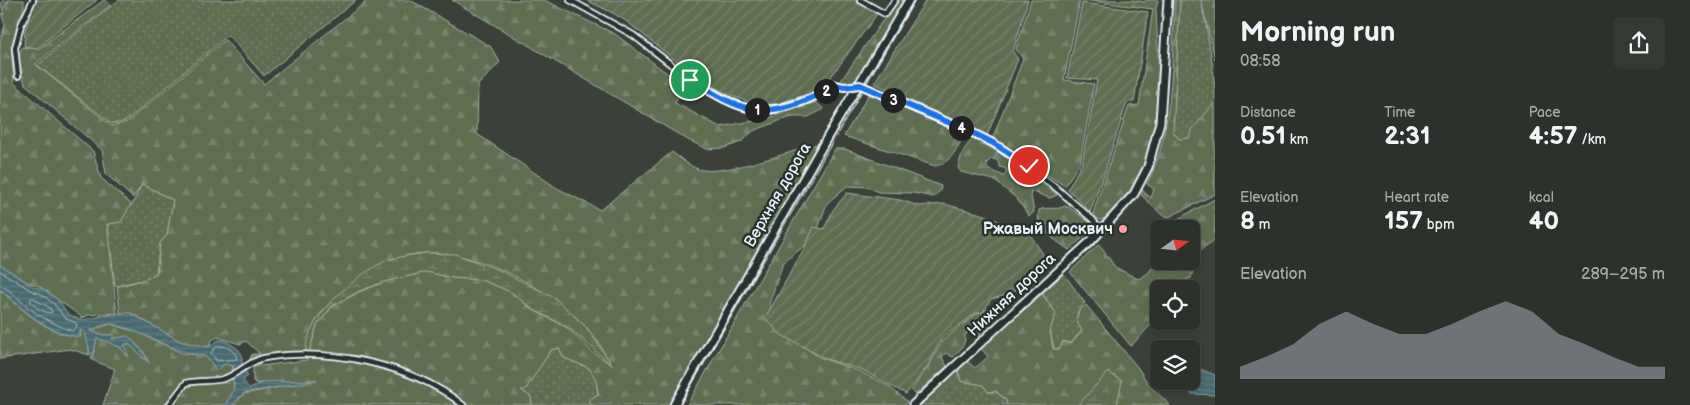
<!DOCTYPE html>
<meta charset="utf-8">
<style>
body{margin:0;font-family:"Balsamiq Sans",sans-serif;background:#343933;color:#f1f3f6;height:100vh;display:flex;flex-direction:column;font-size:19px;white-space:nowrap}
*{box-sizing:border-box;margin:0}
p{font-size:16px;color:#a6a9a9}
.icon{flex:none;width:28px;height:28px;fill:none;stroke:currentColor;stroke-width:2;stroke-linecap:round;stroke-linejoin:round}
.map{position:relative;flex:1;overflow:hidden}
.drawer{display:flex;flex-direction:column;background:#2c312b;width:475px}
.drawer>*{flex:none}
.needle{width:32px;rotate:75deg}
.tools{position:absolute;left:1150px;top:220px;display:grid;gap:10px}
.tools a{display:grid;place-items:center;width:50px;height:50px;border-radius:8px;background:#2c312b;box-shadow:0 2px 8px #0003,0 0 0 1px #484c47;font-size:25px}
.pin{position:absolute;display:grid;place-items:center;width:42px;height:42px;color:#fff;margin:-21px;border:2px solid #fff;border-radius:50%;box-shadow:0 1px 5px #0007}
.km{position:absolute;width:25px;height:25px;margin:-12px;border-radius:50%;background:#222;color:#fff;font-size:14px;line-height:25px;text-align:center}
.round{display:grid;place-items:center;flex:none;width:52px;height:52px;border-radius:8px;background:#343933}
.summary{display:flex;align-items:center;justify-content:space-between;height:85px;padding:0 25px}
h1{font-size:28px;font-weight:800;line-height:38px}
.figures{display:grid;grid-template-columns:repeat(3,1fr);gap:8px;height:85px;padding:5px 25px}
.figures div{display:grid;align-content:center}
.figures b{font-size:25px;font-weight:800}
.figures small{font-size:14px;font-weight:400}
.figures p{font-size:14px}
.chart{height:140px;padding:10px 25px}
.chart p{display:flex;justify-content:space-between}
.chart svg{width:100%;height:90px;margin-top:5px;fill:#8c9099;opacity:.7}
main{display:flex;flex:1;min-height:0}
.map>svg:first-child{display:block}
.grass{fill:url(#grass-dots);stroke:#a3b0a4}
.forest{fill:url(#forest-firs);stroke:#a3b0a4;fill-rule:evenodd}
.wetland{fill:url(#wetland-marsh);stroke:#a3b0a4}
.garden{fill:url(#garden-furrows);stroke:#a3b0a4}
.water{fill:url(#water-rules);stroke:#899fa6}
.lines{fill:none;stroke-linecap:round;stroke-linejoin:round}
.shore{stroke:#a8bbc2;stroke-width:1}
.street-casing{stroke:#e8f1f8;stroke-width:8}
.primary-casing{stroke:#e8f1f8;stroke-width:11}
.street{stroke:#26332d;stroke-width:4.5}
.primary{stroke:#26332d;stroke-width:7}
.tram{stroke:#e8f1f8;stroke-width:1}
.route-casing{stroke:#fff;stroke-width:10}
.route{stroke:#1a73e8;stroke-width:6}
.poi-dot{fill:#ff9aa2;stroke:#26332d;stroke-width:2}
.labels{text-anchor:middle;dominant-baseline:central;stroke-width:5;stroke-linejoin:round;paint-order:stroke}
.street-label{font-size:16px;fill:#e8f1f8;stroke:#26332d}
.poi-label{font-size:16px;font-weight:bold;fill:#e8f1f8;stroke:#26332d;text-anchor:end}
</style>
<main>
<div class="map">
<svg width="1215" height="405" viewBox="0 0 1215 405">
<defs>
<pattern id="grass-dots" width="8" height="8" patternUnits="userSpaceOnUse" patternTransform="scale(1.25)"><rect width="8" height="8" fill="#5e6e51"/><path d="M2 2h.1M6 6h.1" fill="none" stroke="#75836b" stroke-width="1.8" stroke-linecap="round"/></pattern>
<pattern id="forest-firs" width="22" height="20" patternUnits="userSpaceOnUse" patternTransform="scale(1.25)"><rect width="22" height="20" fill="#5e6e51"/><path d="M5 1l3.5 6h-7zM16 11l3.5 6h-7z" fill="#75836b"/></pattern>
<pattern id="wetland-marsh" width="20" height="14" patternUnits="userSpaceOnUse" patternTransform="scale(1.25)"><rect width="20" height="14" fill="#5e6e51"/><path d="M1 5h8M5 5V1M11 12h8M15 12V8" fill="none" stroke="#75836b"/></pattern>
<pattern id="garden-furrows" width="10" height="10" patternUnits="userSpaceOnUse" patternTransform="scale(1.25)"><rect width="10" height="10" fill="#5e6e51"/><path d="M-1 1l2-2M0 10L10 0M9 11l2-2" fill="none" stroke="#75836b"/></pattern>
<pattern id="water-rules" width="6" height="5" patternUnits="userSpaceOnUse" patternTransform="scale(1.25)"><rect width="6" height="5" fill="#496970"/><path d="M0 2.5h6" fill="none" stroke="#637f85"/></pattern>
</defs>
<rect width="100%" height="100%" fill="#3b4139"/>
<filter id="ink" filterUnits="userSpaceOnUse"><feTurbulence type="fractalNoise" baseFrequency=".02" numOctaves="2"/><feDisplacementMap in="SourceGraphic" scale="10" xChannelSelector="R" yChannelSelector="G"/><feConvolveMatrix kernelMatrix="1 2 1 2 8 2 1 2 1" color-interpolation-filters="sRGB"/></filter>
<g filter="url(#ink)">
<path class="grass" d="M 119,0 L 356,0 L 264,76 L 228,35 L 126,121 L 112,124 L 37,65 Z
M 1180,0 L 1201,0 C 1207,31 1215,69 1215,100 C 1213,112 1194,126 1189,139 L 1179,139 L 1173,132 Z
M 142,184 L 173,200 L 167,235 L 160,243 L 156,273 L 146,279 L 115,286 L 108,224 L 121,222 L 124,210 L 132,205 Z
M 1064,274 L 1085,303 L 1078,311 L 1076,320 L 1082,330 L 1071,343 L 1063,341 L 1060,349 L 1054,349 L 1050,330 L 1056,313 L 1042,293 Z
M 559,348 L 564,358 L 589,368 L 596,380 L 598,394 L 589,400 L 592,405 L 532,405 L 531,397 L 520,390 L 525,389 L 551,350 Z
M 957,370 L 961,381 L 983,385 L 988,392 L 996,392 L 1006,400 L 1007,405 L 919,405 Z"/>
<path class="forest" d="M 3,0 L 9,3 L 7,0 L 24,0 L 24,7 L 11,47 L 14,83 L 93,151 L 101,178 L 131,204 L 121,222 L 107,224 L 117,313 L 88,315 L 83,318 L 39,286 L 27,282 L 0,265 L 0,41 L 5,25 L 1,13 L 4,15 L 1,4 Z
M 104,0 L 111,5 L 35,64 L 112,126 L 127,122 L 225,40 L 264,84 L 368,0 L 410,0 L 490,46 L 500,62 L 478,85 L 477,134 L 557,188 L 600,210 L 672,152 C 680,158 693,169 702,170 C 730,174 795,150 824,142 L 670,405 L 592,405 L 588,401 L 598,394 L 596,380 L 589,368 L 564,358 L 559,348 L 551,350 L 525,390 L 521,390 L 531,397 L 532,405 L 233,405 L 244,394 L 316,380 L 263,382 L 256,384 L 253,381 L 253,367 L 307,360 L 317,325 L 332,307 L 359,292 L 387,281 L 427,272 L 452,278 L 482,280 L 511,292 L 533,310 L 566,327 L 593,352 L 613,366 C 604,353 596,337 585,326 C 551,290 478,250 427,253 C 399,254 373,266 351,284 C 322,309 313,316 305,354 L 287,355 L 248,363 L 252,354 L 260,354 L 246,341 L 240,344 L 217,337 L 211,341 L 209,347 L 182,342 L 131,313 L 120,313 L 117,287 L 146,279 L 157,273 L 160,243 L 167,235 L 173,200 L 142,184 L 133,198 L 106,174 L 102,150 L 25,84 L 18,60 L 22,47 L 38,49 Z
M 452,0 L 544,0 L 615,34 L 684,86 L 675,103 L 720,127 L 769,118 L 815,102 L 824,109 L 808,117 L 792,117 L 779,121 L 753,131 L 741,142 L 724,148 L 707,149 L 688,140 Z
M 897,0 L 905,0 L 858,80 L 854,84 L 840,82 Z
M 1031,0 L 1080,0 L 1064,80 L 1094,84 L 1080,162 L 1065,186 L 992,140 L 1023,59 L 1016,49 Z
M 1083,0 L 1133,0 L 1145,2 L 1146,0 L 1158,0 L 1156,8 C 1158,68 1169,155 1123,203 C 1115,211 1110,218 1099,220 L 1093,213 L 1129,106 L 1139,105 L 1153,9 Z
M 1175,0 L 1180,0 L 1173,132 L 1179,139 L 1189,138 L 1192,130 L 1215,102 L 1215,194 L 1169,217 L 1161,214 L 1141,195 L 1143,191 L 1151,198 L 1154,189 L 1147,184 C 1175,128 1171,61 1175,0 Z
M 1201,0 L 1215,0 L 1215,59 Z
M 869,94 L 957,131 L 963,136 C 958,149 949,164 935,166 L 844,136 Z
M 974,139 L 1021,164 L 1057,195 L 1050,198 L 1030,191 L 1034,212 L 1029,216 L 1016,198 L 994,180 L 961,172 L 958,168 C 961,156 963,147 974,139 ZM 991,159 L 997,160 L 1000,167 L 1006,169 L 1006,173 L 1004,176 L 987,169 L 987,163 Z
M 835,149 L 845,149 L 941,186 L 940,191 L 933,197 L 914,193 L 878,192 L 869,187 L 847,186 L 827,203 L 815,237 L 783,263 L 769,304 L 784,333 L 819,357 L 861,372 L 888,386 L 908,402 L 905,405 L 687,405 Z
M 1215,199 L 1215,240 C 1205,246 1200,250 1193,260 L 1195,264 L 1191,278 L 1171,286 L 1171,289 L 1159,289 L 1159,316 L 1131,346 L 1070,272 L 1099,244 L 1115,267 L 1138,279 L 1147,274 L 1159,260 L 1191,261 L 1191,229 L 1169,229 L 1168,227 L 1172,222 Z
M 1065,206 L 1070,208 L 1093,225 L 1091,230 L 1069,250 C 1057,241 1046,235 1038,222 L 1039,210 C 1048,206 1056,211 1065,206 Z
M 0,290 C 23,310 48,335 81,337 L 80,330 L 85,332 L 89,344 L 89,355 L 70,349 L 0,359 Z
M 1042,294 L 1056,313 L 1050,330 L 1053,349 L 1060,349 L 1063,341 L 1071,344 L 1082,331 L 1076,320 L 1079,311 L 1086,305 L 1138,368 L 1149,385 L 1170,405 L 1007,405 L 1006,400 L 996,391 L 988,392 L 983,385 L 961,381 L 958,370 L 967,361 L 975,368 L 988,357 L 981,348 Z
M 988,309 L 994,319 L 985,330 L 977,336 L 969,332 L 965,335 C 966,345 959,351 953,357 L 946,353 L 942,357 L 947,366 L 915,395 L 911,391 L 933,359 L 942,341 L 975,315 Z
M 111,324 L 137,332 L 182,353 L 205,356 L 217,370 L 225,364 L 233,366 C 230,386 240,386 224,405 L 103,405 L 115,369 L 92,360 L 97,338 L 120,347 L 129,358 L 124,345 L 128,343 L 149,363 L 143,351 L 128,336 L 112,339 L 114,335 L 104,335 L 90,330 Z"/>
<path class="wetland" d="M 426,253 L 455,254 L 499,270 L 555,298 L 586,327 L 613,366 L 566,326 L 534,310 L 511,292 L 482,280 L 453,278 L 427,272 L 387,281 L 359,291 L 332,306 L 317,325 L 307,359 C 297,322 359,272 388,260 C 400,256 414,255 426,253 Z
M 1108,372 L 1122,381 L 1117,405 L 1078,405 Z"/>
<path class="garden" d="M 36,0 L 97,0 L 37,48 L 24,46 L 25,30 Z
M 586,0 L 854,0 L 877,14 L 830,78 C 758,148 682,62 623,19 C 612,12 598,6 586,0 Z
M 926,0 L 1028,0 L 1013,52 L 1018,59 L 986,138 L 874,83 Z
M 1082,3 L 1148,12 L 1134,102 L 1127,102 L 1103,177 L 1090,212 L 1068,189 L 1082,163 L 1097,80 L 1067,78 Z
M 847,193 L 900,200 L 919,206 L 944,204 L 985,215 L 1031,236 L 1043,254 C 1032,281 1020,293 991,299 L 983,312 L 976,313 L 941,339 L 928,366 L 906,394 L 862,370 L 826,359 L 780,334 L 765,318 L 804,249 L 814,227 L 824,229 L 833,210 Z"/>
<path class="water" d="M 0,265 L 34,287 L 43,289 L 58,300 L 68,314 L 78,319 L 84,320 L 111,314 L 130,313 L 182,342 L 209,347 L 218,340 L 226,341 L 238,349 L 242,355 L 242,366 L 248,376 L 243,380 L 249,389 L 263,382 L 317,380 L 244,393 L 233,405 L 224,405 C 241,386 230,386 234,366 L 224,364 L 217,370 L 205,356 C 172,353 145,331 113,324 C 107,323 95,328 90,331 L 104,335 L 114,335 L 112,339 L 128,336 L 142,351 L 149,363 L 128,343 L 124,345 L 129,358 L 120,347 L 97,338 L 92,360 L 85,332 L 80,330 L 80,337 C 47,333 24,310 0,289 Z
M 1200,369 L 1215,375 L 1215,395 L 1192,394 L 1174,381 L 1191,381 L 1191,370 Z"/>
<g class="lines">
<path class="shore" d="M 0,271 L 32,291 L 41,294 L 54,304 L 65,318 L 76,323 L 77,327 L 72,331 C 51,323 34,314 19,299 C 13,294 7,287 0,286
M 33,298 L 50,308 L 52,313 C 45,314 33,306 30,300 Z
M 218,346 C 226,345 236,351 237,359 L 217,361 L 211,353 Z"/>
<defs>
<path id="street" d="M 570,0 L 633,35 L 690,79 L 740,106 L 762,111 L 771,110 L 823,93 L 832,84 L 844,87 L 860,85 L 993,143 L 1055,187 L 1093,220 L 1101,231
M 860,0 L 885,14 L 895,0
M 18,76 L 15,48 L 21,25 L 33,0
M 169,405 L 186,383 C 198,380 212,382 223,379 C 237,375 251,360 264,358 C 327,347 412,364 463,405"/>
<path id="primary" d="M 674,405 L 828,136 L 909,0
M 913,405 L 1093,239 L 1134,194 L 1148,167 L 1160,122 L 1168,0"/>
</defs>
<use href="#street" class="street-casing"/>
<use href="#primary" class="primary-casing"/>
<use href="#street" class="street"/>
<use href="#primary" class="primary"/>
<path class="tram" d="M 680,405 L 915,0"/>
</g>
</g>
<g class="lines" filter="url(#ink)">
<defs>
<path id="route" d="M 690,80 C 731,103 751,120 799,103 C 812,98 823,94 832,84 L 844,87 L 860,85 L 969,131 L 993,143 L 1029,166"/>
</defs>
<use href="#route" class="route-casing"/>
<use href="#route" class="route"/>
</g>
<circle class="poi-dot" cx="1123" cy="229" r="5"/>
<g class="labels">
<g class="street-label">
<text transform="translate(778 195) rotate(-60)">Верхняя дорога</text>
<text transform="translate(1012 295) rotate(-43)">Нижняя дорога</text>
</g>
<g class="poi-label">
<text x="1113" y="229">Ржавый Москвич</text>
</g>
</g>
</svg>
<div class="tools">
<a><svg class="needle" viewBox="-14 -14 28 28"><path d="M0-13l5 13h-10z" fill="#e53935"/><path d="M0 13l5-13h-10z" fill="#a6a9a9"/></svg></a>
<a><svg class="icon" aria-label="locate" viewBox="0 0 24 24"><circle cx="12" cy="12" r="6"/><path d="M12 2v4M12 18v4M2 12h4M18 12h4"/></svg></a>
<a><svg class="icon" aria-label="layers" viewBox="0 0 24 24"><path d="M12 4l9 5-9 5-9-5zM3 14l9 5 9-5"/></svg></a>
</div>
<div class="pin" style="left:690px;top:80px;background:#1e9e55"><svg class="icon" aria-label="arrive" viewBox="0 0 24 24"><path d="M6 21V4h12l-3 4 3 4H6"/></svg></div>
<div class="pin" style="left:1029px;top:166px;background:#d93025"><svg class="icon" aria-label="check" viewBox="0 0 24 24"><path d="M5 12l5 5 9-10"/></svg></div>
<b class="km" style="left:757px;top:110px">1</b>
<b class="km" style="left:826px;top:91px">2</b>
<b class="km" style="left:893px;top:100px">3</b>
<b class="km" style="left:961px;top:128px">4</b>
</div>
<section class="drawer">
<div class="summary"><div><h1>Morning run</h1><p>08:58</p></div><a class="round"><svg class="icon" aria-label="share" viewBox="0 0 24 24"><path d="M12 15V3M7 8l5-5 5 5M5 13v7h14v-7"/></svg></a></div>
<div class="figures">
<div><p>Distance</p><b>0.51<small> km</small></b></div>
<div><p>Time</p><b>2:31</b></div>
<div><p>Pace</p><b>4:57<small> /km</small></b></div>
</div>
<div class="figures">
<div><p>Elevation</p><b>8<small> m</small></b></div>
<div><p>Heart rate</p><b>157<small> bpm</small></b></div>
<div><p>kcal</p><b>40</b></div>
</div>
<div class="chart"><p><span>Elevation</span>289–295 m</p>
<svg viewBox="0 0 160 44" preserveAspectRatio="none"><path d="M0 44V38L10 33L20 27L30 17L40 11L50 17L60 22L70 22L80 17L90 11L100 6L110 11L120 22L130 27L140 33L150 38L160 38V44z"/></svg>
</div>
</section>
</main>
